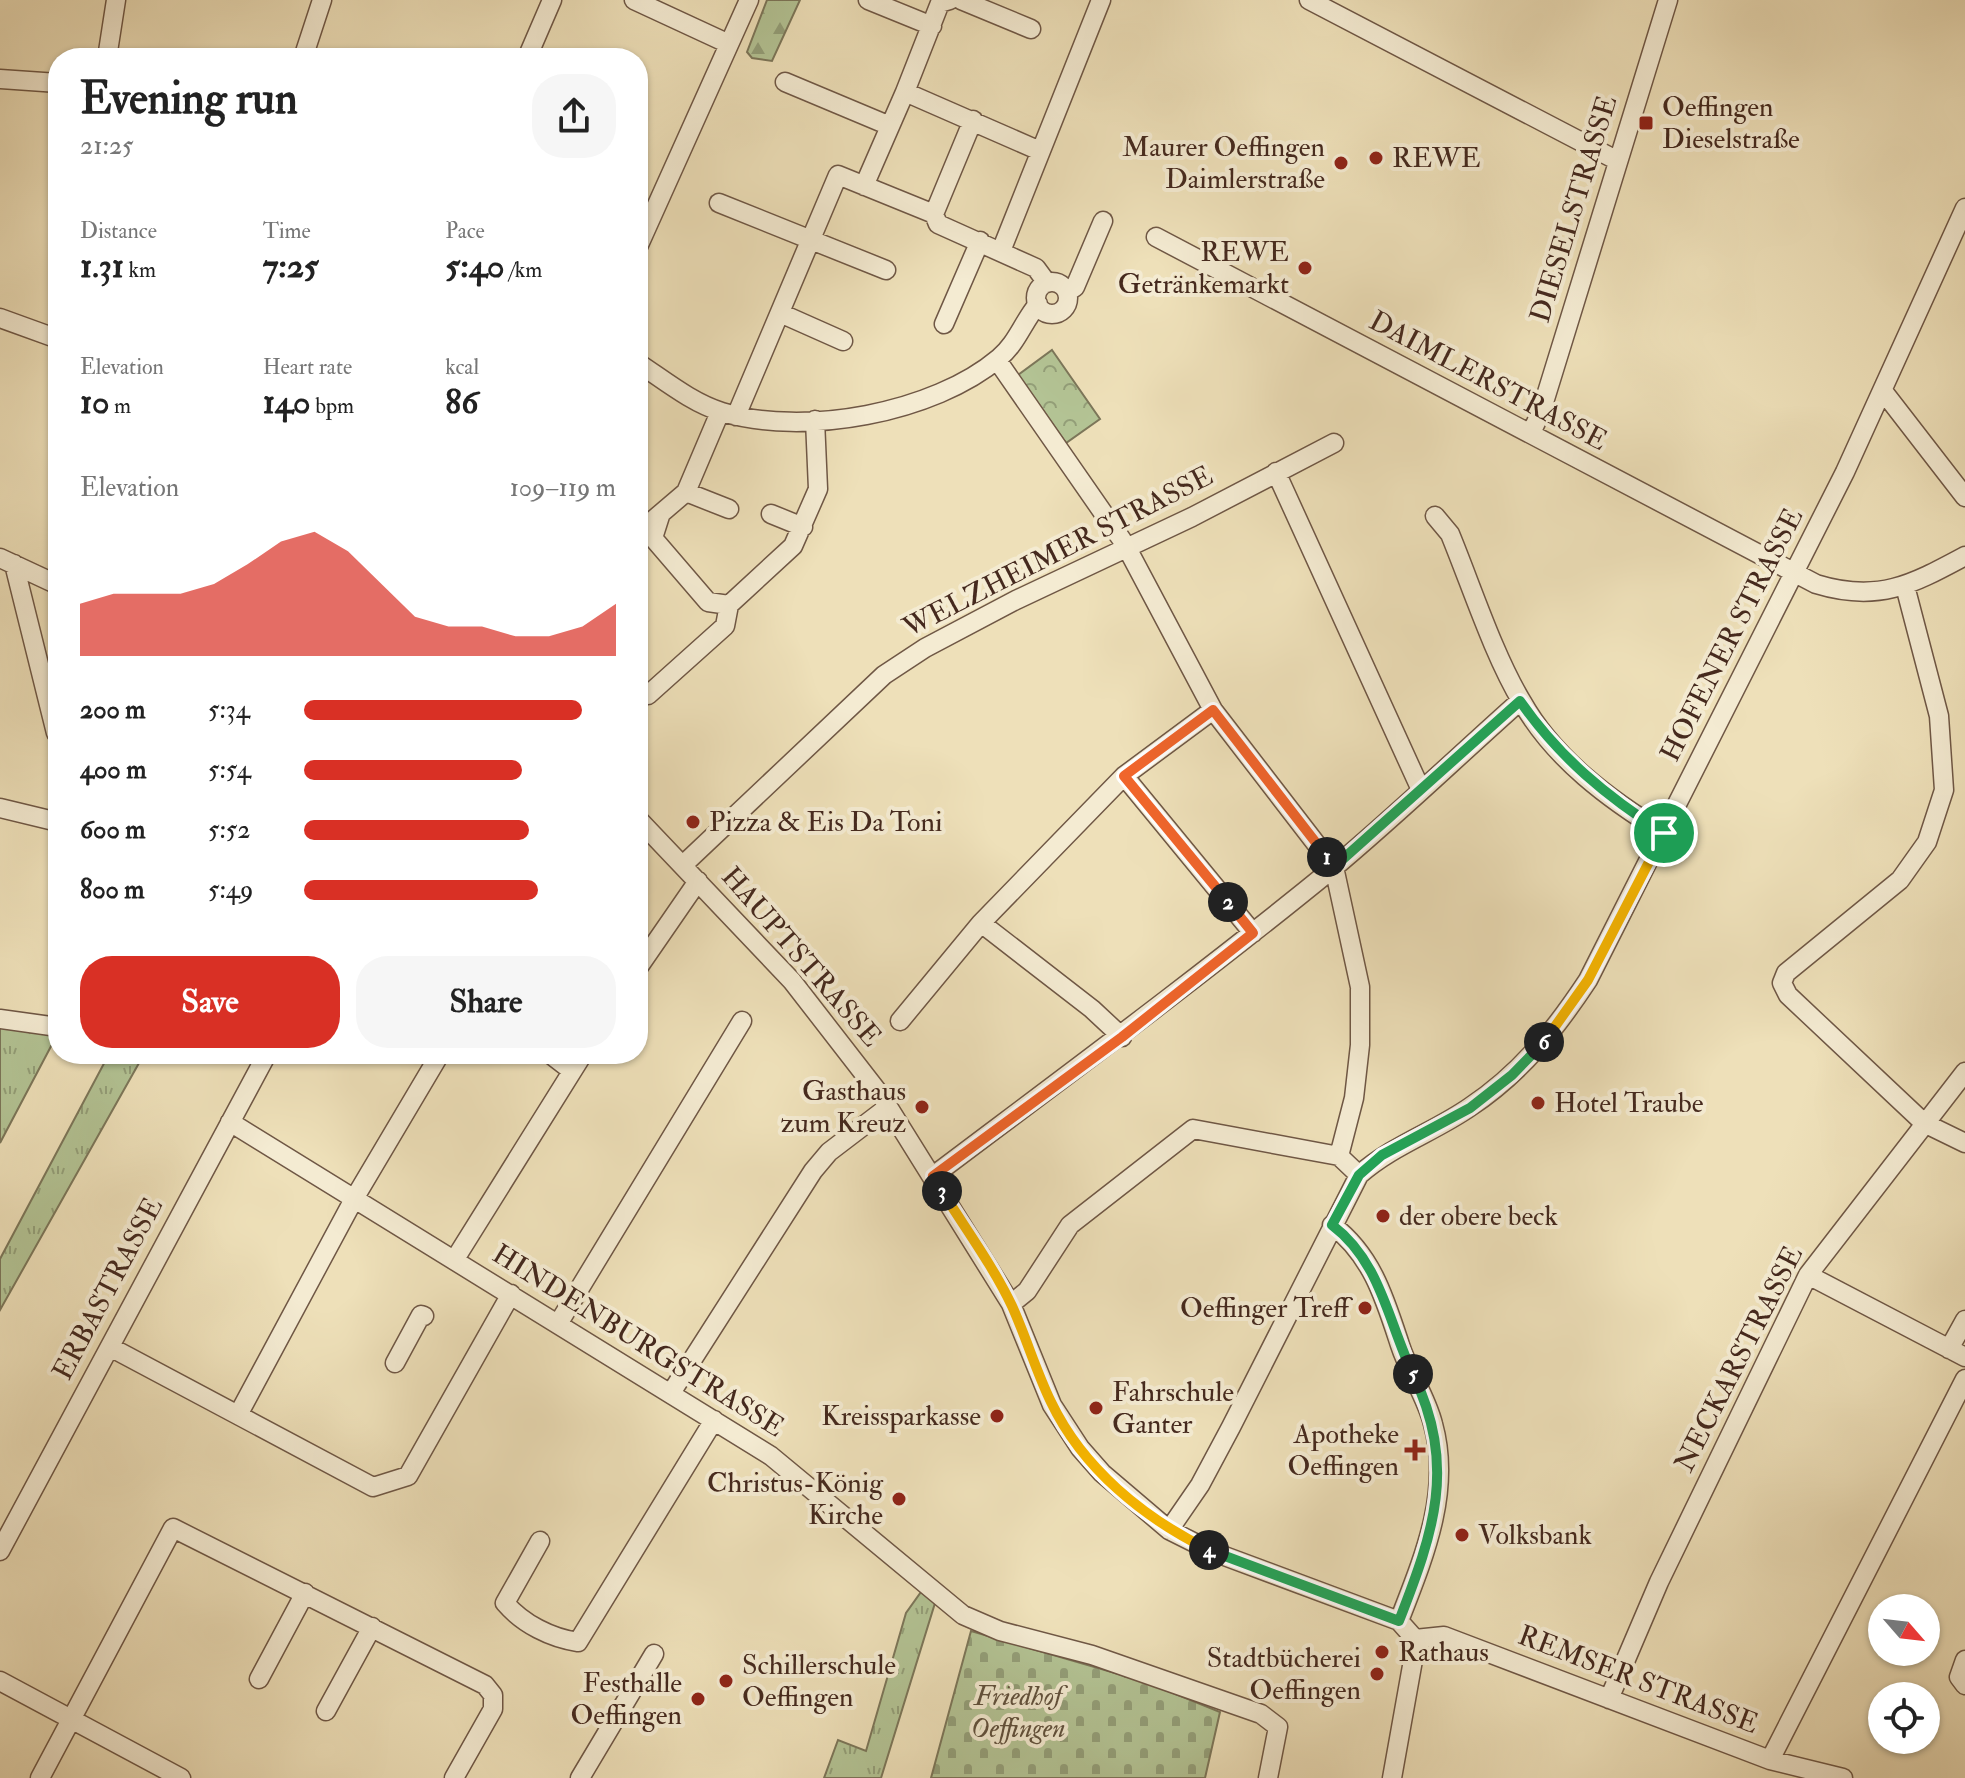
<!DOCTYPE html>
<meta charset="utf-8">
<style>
body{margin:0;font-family:"IM FELL Double Pica",serif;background:#f6f6f6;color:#222;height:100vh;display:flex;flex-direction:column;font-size:30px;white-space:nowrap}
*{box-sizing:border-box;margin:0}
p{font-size:26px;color:#767676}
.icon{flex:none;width:44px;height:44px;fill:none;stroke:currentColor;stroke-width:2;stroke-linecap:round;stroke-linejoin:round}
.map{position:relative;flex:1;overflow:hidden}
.drawer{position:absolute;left:48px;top:48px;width:600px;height:1016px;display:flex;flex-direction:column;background:#fff;border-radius:32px;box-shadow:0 2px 6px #0004}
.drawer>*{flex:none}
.needle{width:52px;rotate:118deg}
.controls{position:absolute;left:1868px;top:1594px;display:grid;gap:16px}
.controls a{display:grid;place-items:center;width:72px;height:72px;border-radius:50%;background:#fff;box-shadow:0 2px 6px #0004;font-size:40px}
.pin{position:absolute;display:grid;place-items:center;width:68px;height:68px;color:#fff;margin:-34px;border:4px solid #fff;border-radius:50%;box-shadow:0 2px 8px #0007}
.km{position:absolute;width:40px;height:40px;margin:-20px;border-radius:50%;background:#222;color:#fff;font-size:22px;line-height:40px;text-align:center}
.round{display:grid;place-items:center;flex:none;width:84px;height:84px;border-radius:32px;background:#f6f6f6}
.overview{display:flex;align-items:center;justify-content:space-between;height:136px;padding:0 32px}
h1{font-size:44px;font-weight:800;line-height:60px}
.stats{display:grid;grid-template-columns:repeat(3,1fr);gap:12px;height:136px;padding:8px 32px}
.stats div{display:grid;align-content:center}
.stats b{font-size:34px;font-weight:800}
.stats small{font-size:22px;font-weight:400}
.stats p{font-size:22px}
.chart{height:224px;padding:16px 32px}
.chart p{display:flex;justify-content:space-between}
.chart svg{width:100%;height:144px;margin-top:8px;fill:#d93025;opacity:.7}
.primary-button{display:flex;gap:16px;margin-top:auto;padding:16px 32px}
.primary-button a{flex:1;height:92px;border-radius:32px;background:#d93025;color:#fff;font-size:32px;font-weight:800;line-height:92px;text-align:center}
.primary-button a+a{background:#f6f6f6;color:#222}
ul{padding:0 32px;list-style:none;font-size:26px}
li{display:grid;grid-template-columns:128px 96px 1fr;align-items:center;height:60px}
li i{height:20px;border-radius:10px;background:#d93025}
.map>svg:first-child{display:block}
.grass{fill:url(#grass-tufts);stroke:#7c7659;stroke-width:2}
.forest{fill:url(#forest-firs);stroke:#7c7659;stroke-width:2}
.cemetery{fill:url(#cemetery-stones);stroke:#7c7659;stroke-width:2}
.park{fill:url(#park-crowns);stroke:#7c7659;stroke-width:2}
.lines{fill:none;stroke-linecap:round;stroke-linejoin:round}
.minor-casing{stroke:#6f5745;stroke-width:21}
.minor{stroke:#f4ebd2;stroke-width:18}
.split-1-casing{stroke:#fff;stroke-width:16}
.split-2-casing{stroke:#fff;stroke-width:16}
.split-3-casing{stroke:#fff;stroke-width:16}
.split-4-casing{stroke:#fff;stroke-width:16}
.split-5-casing{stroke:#fff;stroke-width:16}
.split-6-casing{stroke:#fff;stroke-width:16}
.split-7-casing{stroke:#fff;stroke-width:16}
.split-1{stroke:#22a559;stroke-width:10}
.split-2{stroke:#f0652b;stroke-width:10}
.split-3{stroke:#f0652b;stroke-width:10}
.split-4{stroke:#f5b400;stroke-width:10}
.split-5{stroke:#22a559;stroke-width:10}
.split-6{stroke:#22a559;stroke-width:10}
.split-7{stroke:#f5b400;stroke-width:10}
.poi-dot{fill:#8f2418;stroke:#f4ebd2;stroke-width:3}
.labels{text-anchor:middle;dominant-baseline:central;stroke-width:8;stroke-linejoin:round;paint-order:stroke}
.poi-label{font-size:28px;fill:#45291e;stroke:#f4ebd2;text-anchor:start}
.street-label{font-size:28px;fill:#45291e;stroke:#f4ebd2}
.park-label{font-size:28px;font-style:italic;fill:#60503c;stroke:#f4ebd2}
</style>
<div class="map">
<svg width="1965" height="1778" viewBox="0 0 1965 1778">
<defs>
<pattern id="grass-tufts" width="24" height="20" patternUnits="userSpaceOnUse" patternTransform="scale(2)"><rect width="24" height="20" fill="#b3c394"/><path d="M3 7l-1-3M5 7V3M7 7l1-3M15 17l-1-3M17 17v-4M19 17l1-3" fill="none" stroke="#939e78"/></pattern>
<pattern id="forest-firs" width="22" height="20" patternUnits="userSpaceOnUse" patternTransform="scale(2)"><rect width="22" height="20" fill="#b3c394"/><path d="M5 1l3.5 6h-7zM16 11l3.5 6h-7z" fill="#939e78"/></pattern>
<pattern id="cemetery-stones" width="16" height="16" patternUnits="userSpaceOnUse" patternTransform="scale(2)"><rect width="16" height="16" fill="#b3c394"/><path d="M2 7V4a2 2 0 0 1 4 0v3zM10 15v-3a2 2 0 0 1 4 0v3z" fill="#939e78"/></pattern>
<pattern id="park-crowns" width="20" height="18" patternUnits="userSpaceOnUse" patternTransform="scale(2)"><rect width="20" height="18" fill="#b3c394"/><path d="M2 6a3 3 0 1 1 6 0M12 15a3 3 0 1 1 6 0" fill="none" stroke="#939e78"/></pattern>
</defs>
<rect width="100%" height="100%" fill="#eee0b9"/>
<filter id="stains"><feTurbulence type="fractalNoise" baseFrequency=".0025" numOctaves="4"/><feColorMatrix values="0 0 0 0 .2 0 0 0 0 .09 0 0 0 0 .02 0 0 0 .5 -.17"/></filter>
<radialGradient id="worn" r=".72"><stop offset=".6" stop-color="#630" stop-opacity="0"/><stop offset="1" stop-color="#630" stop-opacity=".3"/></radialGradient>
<path class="grass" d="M 0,1026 L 58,1033 L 0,1143 Z
M 109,1054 L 126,1054 L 139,1063 L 0,1310 L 0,1259 Z
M 921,1592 L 935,1603 L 881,1778 L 824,1778 L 838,1740 L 866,1751 L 906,1613 Z"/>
<path class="forest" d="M 767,0 L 800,0 L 772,61 L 752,58 L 747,52 Z"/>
<path class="cemetery" d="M 971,1631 L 1146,1682 L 1220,1712 L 1205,1778 L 931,1778 Z"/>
<path class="park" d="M 1052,350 L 1100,419 L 1066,443 L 1018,375 Z"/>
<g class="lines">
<defs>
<path id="minor" d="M 634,0 L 729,44
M 868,0 L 932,26
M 961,0 L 1031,29
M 1309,0 L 1618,161
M 107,58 L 116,0
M 303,58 L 322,0
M 527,58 L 552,0
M 0,79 L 58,83
M 785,82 L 890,126
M 905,92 L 940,3 L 950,0
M 864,186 L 905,92 L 1040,151
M 719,203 L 886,270
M 934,214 L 973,120
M 1156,237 L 1816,584 C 1878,603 1911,585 1965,556
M 638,247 L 749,0
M 1001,251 L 1101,0
M1036 298a16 16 0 1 1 32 0a16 16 0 1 1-32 0Z
M 1067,292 L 1075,287 L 1103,221
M 780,313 L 843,341
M 0,318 L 58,339
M 944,324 L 980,241
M 997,360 L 1122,540
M 638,363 C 664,380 692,403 722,412 C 804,437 934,413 999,358 C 1017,343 1023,322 1038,304
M 1883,391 L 1965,497
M 736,416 L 838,175 L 934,214 L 938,224 L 1036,268 L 1047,283
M 1531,433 L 1541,412 L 1668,0
M 1276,472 L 1421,790
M 686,492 L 729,509
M 771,514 L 803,527
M 660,516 L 653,538 L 708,602 L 729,605
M 1435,516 L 1450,534 C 1471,585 1494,656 1522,702 C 1554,759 1610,800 1664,833
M 638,533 L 686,492 L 720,412
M 1127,548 L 1213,710 L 1334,867 L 1360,987 L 1360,1045 L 1354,1098 L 1339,1156 L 1359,1175
M 0,558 L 58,585
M 14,564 L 56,733
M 1905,586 L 1939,716 L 1944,790 L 1927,842 L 1900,880 L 1786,973 L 1782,983 L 1788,995 L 1924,1123 L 1965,1143
M 648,695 L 725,626 L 729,605 L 793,546 L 818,489 L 815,420
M 1124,776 L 1253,933
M 0,808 L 58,822
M 638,819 L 792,981 L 882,1097 L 1011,1304 L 1052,1405 L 1080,1448 L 1102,1473 L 1169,1530 L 1211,1551 L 1399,1621 L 1415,1639 L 1415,1649 L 1392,1778
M 683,865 L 884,675 L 925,648 L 1016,600 L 1192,517 L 1334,443
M 981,923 L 1092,1009 L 1122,1037
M 638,968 L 698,881
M 0,1019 L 58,1027
M 900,1021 L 981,923 L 1124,776 L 1213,710
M 550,1054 L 572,1071
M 230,1122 L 771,1456 L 963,1615 L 1000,1631 L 1092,1655 L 1261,1714 L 1278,1727 L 1268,1778
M 933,1176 C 1067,1075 1201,976 1331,870 C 1396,816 1457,757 1520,701
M 1332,1225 C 1372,1255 1385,1299 1400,1345 C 1409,1373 1426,1396 1433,1424 C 1452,1492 1423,1559 1399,1621
M 455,1259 L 583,1054
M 1808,1275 L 1965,1357
M 1011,1304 L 1027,1291 L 1070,1225 L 1193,1129 L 1339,1156
M 558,1324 L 742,1021
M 110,1347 L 373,1487 L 408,1476 L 511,1294
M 1949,1349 L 1965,1320
M 395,1363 L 421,1315 L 424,1316
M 671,1393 L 813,1171 L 829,1152 L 888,1107
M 238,1415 L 354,1199 L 440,1054
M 1169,1530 L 1200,1485 L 1231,1427 L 1359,1175 C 1393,1145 1434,1132 1470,1107 C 1521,1073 1555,1030 1588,980 L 1845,472 L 1965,208
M 540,1541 L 505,1603 C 523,1624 551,1638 578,1642 L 714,1420
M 0,1551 L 267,1054
M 1415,1639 L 1444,1636 L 1770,1760 L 1843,1778
M 1965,1660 L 1959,1677 L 1965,1685
M 259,1679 L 305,1593
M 0,1681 L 181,1778
M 1609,1699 L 1659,1582 L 1808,1275 L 1965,1072
M 326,1711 L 372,1627
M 1770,1760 L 1965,1379
M 40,1778 L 173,1528 L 485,1685 L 493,1695 L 493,1709 L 454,1778
M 580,1778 L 654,1654"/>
</defs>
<use href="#minor" class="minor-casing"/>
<use href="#minor" class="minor"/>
</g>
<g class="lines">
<defs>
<path id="split-1" d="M 1327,857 L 1334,867 L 1520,701 C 1559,757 1607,797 1664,833"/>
<path id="split-2" d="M 1228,902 L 1124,776 L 1213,710 L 1327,857"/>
<path id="split-3" d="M 942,1191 L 933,1176 L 1122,1037 L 1253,933 L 1228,902"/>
<path id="split-4" d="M 942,1191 C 965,1228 993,1266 1012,1306 C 1026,1337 1036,1371 1051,1402 C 1083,1469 1144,1518 1209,1550"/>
<path id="split-5" d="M 1209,1550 L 1399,1621 C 1434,1531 1457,1466 1413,1374"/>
<path id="split-6" d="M 1413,1374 C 1388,1322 1381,1262 1332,1225 L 1359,1175 L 1382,1155 L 1470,1108 L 1512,1075 L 1544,1042"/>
<path id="split-7" d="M 1544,1042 L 1588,980 L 1664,833"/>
</defs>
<use href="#split-1" class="split-1-casing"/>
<use href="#split-2" class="split-2-casing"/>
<use href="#split-3" class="split-3-casing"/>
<use href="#split-4" class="split-4-casing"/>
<use href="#split-5" class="split-5-casing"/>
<use href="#split-6" class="split-6-casing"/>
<use href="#split-7" class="split-7-casing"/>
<use href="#split-1" class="split-1"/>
<use href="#split-2" class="split-2"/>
<use href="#split-3" class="split-3"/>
<use href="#split-4" class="split-4"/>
<use href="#split-5" class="split-5"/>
<use href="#split-6" class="split-6"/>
<use href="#split-7" class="split-7"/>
</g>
<g class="poi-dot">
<rect x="1638" y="115" width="16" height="16" rx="4"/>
<circle cx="1376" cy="158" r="8"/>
<circle cx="1341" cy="163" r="8"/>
<circle cx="1305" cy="268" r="8"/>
<circle cx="693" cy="822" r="8"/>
<circle cx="1538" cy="1103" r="8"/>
<circle cx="922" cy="1107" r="8"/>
<circle cx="1383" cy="1216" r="8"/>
<circle cx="1365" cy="1308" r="8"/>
<circle cx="1096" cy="1408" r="8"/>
<circle cx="997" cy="1416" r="8"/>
<path d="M1411 1438h8v8h8v8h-8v8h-8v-8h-8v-8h8z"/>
<circle cx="899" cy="1499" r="8"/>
<circle cx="1462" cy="1535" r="8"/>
<circle cx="1382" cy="1652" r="8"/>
<circle cx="1377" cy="1674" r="8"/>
<circle cx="726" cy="1681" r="8"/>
<circle cx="698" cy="1699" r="8"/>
</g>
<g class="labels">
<g class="poi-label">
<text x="1662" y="107">Oeffingen<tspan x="1662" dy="32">Dieselstraße</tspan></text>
<text x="1325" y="147" text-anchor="end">Maurer Oeffingen<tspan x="1325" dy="32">Daimlerstraße</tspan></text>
<text x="1392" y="158">REWE</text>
<text x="1289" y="252" text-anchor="end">REWE<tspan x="1289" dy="32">Getränkemarkt</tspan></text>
<text x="709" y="822">Pizza &amp; Eis Da Toni</text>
<text x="906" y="1091" text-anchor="end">Gasthaus<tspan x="906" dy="32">zum Kreuz</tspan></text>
<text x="1554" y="1103">Hotel Traube</text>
<text x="1399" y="1216">der obere beck</text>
<text x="1349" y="1308" text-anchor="end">Oeffinger Treff</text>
<text x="1112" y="1392">Fahrschule<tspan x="1112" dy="32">Ganter</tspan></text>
<text x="981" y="1416" text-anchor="end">Kreissparkasse</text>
<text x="1399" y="1434" text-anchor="end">Apotheke<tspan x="1399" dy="32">Oeffingen</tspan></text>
<text x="883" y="1483" text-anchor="end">Christus-König<tspan x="883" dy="32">Kirche</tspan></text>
<text x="1478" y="1535">Volksbank</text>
<text x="1398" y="1652">Rathaus</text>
<text x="1361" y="1658" text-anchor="end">Stadtbücherei<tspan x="1361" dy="32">Oeffingen</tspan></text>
<text x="742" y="1665">Schillerschule<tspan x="742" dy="32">Oeffingen</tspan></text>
<text x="682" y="1683" text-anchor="end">Festhalle<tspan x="682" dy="32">Oeffingen</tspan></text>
</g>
<g class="street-label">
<text transform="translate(1574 209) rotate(-73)">DIESELSTRASSE</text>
<text transform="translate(1488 381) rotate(28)">DAIMLERSTRASSE</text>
<text transform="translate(1058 552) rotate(-27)">WELZHEIMER STRASSE</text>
<text transform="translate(1732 635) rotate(-63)">HOFENER STRASSE</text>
<text transform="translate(801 957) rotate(49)">HAUPTSTRASSE</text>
<text transform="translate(108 1289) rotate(-62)">ERBASTRASSE</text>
<text transform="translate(638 1341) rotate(32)">HINDENBURGSTRASSE</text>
<text transform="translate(1739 1359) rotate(-63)">NECKARSTRASSE</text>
<text transform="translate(1638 1680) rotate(21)">REMSER STRASSE</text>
</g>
<g class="park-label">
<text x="1018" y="1696">Friedhof<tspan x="1018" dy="32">Oeffingen</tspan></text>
</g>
</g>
<rect width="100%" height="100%" filter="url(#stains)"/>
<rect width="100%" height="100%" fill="url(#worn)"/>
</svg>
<div class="controls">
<a><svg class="needle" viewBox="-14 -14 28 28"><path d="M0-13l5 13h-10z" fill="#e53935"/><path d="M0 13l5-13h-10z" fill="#767676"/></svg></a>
<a><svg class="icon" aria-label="locate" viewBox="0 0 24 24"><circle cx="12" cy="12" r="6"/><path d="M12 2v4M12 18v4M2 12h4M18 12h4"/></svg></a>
</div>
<div class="pin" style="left:1664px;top:833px;background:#1e9e55"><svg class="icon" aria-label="arrive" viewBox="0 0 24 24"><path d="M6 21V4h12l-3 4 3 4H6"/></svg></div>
<b class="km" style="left:1327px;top:857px">1</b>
<b class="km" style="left:1228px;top:902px">2</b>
<b class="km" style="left:942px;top:1191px">3</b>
<b class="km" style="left:1209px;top:1550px">4</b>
<b class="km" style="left:1413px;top:1374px">5</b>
<b class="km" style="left:1544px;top:1042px">6</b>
<section class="drawer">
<div class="overview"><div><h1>Evening run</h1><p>21:25</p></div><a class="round"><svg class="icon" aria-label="share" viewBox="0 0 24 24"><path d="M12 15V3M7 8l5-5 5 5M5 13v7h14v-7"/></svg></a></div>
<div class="stats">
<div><p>Distance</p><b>1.31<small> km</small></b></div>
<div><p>Time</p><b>7:25</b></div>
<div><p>Pace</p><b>5:40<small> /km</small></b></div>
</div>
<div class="stats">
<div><p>Elevation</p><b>10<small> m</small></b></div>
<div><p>Heart rate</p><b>140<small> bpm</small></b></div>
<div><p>kcal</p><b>86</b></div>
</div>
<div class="chart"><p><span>Elevation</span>109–119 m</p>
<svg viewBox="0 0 160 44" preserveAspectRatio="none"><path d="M0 44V28L10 25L20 25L30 25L40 22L50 16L60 9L70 6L80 12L90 22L100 32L110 35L120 35L130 38L140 38L150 35L160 28V44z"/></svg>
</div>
<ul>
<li><b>200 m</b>5:34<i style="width:89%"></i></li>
<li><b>400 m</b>5:54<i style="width:70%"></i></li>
<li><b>600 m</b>5:52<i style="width:72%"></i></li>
<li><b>800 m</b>5:49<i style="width:75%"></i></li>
</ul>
<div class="primary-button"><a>Save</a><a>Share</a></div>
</section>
</div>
